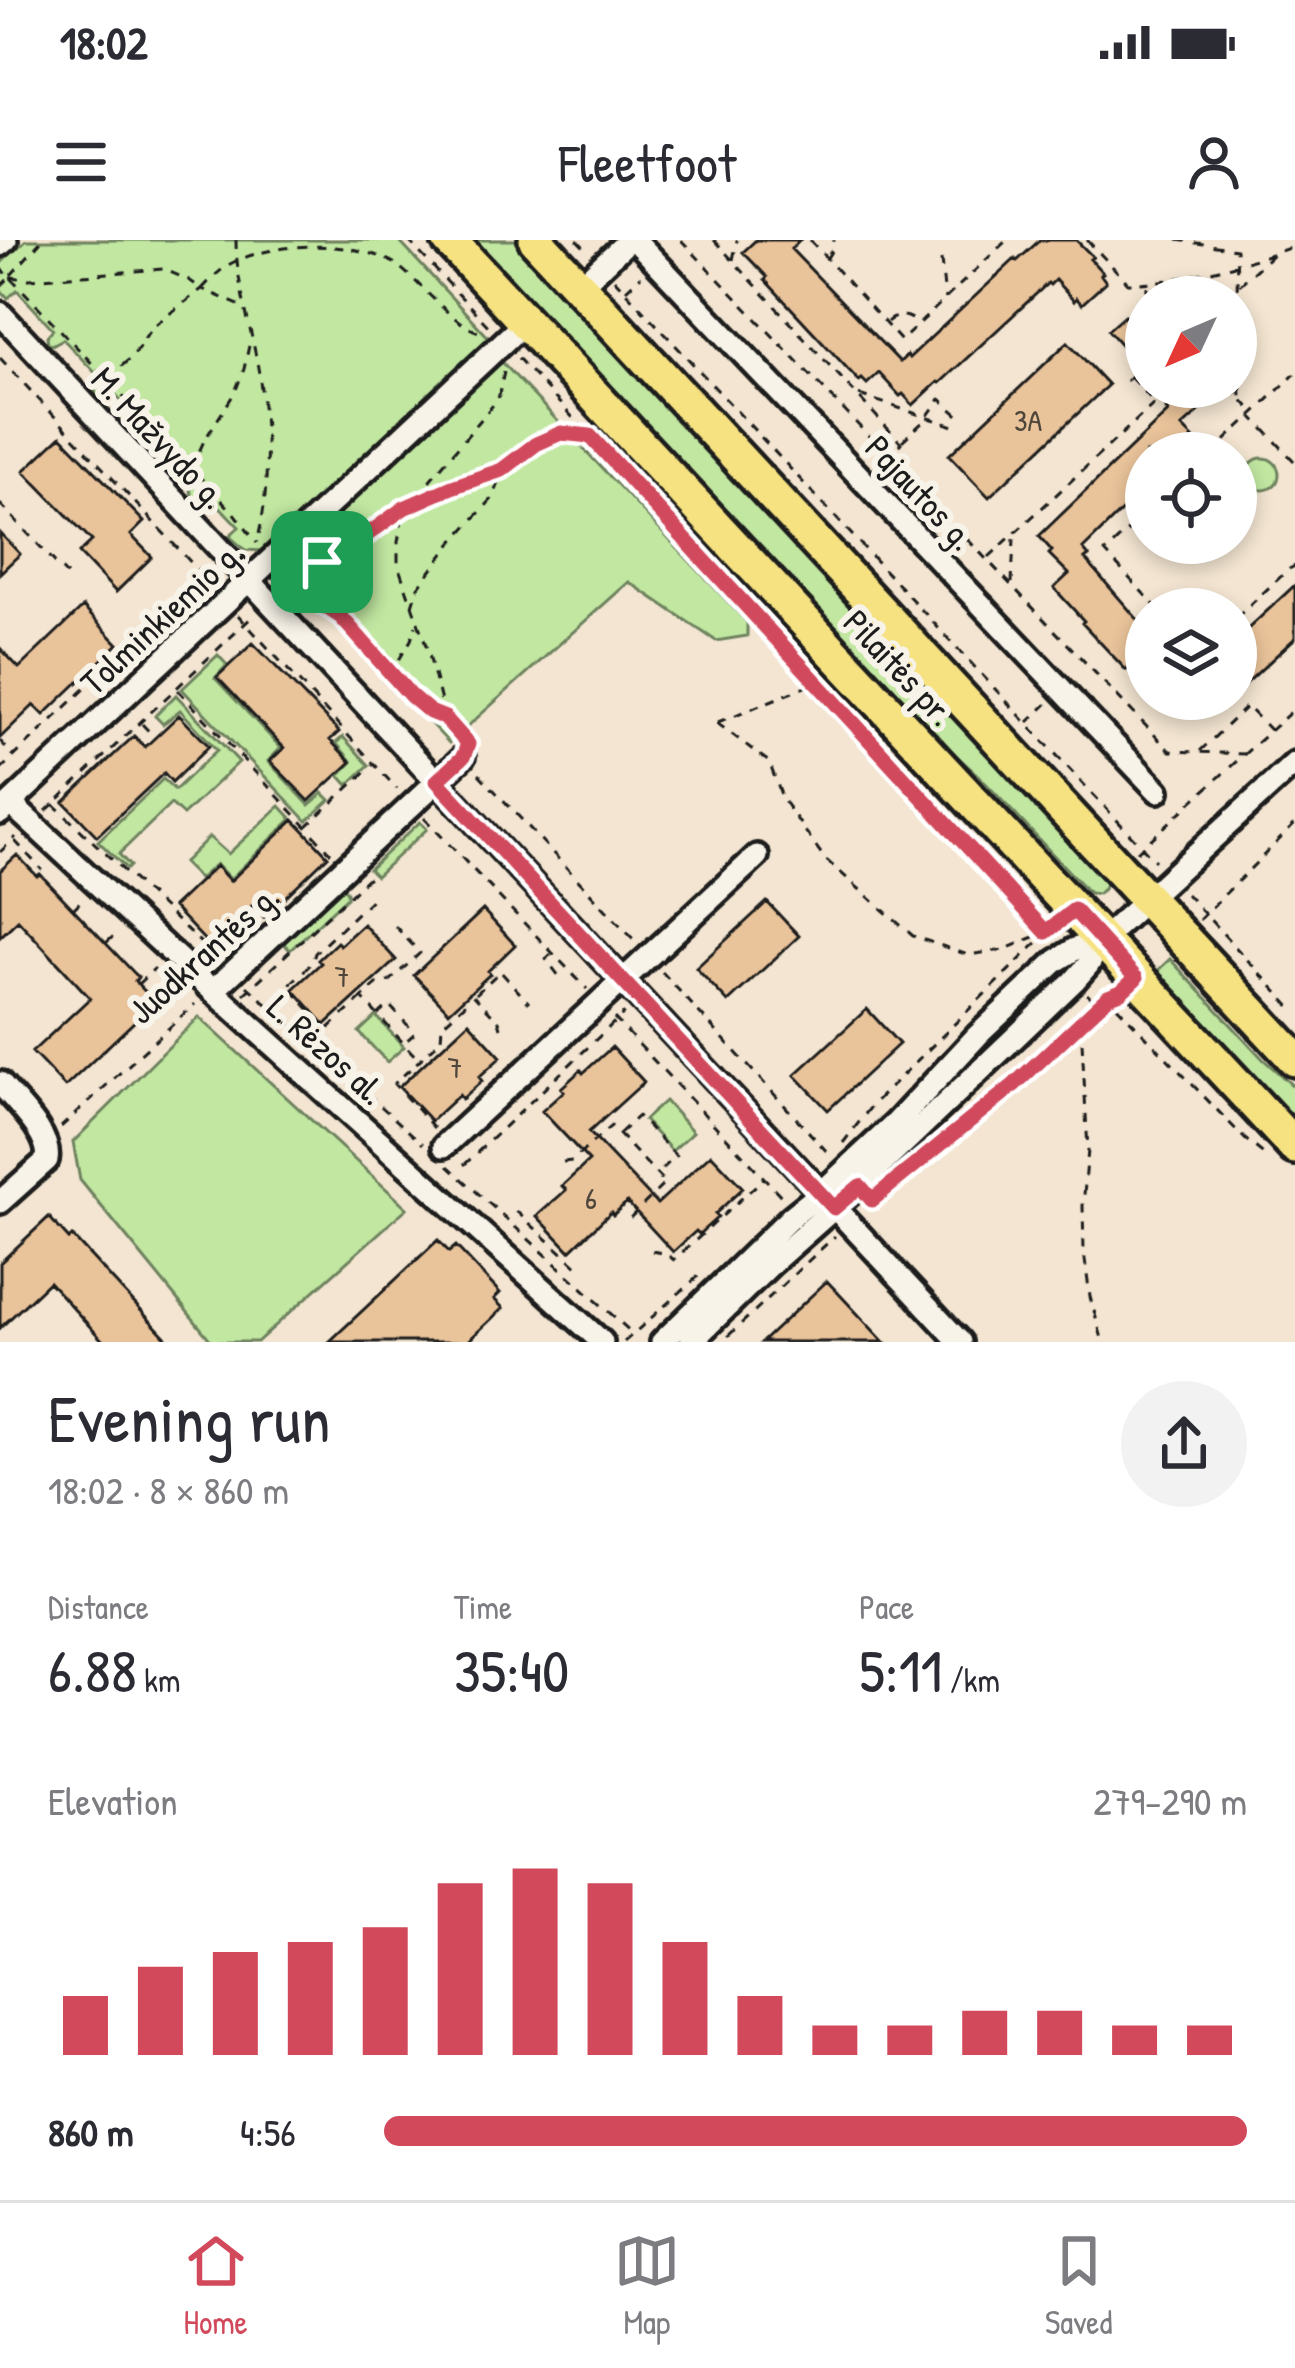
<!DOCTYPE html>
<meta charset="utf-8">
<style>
body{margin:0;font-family:"Patrick Hand",sans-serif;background:#f2f2f3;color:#2b2b33;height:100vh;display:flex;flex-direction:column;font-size:45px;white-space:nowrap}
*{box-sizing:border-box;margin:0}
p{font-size:39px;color:#7c7c81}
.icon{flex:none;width:66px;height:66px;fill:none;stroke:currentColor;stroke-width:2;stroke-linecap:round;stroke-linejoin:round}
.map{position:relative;height:1102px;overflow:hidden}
.details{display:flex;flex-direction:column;background:#fff;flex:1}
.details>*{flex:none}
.needle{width:78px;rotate:226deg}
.controls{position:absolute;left:1125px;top:36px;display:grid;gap:24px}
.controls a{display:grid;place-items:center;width:132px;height:132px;border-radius:50%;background:#fff;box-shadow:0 6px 18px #0003;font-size:60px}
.pin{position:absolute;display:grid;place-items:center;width:102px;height:102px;color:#fff;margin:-51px;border-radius:24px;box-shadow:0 6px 18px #0006}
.round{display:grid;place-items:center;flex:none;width:126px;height:126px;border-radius:63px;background:#f2f2f3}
.head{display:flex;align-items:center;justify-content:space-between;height:204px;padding:0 48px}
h1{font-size:66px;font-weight:600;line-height:90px}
.metrics{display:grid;grid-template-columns:repeat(3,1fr);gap:18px;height:204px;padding:12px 48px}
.metrics div{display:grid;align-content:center}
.metrics b{font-size:60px;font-weight:600}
.metrics small{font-size:33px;font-weight:400}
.metrics p{font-size:33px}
.chart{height:336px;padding:24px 48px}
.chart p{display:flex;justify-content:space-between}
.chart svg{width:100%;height:216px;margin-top:12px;stroke:#d1495b;stroke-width:6}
ul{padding:0 48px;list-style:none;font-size:39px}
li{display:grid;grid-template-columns:192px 144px 1fr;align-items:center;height:90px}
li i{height:30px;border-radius:15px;background:#d1495b}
.status{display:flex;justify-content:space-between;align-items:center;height:84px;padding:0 60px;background:#fff;direction:ltr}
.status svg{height:33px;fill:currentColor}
header{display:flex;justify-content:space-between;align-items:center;height:156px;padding:0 48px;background:#fff;font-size:54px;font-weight:600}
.tab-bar{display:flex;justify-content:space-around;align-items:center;height:168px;border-top:3px solid #e1e1e2;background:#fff;font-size:33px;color:#7c7c81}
.tab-bar a{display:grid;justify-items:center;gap:6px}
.tab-bar .on{color:#d1495b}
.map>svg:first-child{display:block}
.green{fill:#c1e7a1;stroke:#6e825e;stroke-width:3}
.building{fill:#e9c39a;stroke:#1c1c1c;stroke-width:3}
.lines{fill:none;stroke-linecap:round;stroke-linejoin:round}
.minor-casing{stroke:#1c1c1c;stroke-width:30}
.primary-casing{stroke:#1c1c1c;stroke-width:42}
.path{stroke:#1c1c1c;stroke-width:3;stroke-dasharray:9 9;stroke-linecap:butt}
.minor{stroke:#f7f3e8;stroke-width:21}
.primary{stroke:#f6e281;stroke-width:33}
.route-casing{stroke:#fff;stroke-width:24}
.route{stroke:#d1495b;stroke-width:15}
.labels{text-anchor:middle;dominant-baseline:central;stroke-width:12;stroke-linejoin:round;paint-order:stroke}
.number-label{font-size:30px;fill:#4f463c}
.street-label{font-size:36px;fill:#1c1c1c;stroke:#f7f3e8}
</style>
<div class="status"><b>18:02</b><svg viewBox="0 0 49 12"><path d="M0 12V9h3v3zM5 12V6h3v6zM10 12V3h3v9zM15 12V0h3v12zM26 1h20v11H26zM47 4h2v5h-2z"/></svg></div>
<header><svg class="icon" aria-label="menu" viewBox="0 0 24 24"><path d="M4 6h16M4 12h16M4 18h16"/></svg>Fleetfoot<svg class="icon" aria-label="person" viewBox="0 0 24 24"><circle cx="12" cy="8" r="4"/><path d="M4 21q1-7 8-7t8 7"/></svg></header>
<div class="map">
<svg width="1295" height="1102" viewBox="0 0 1295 1102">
<rect width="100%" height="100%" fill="#f3e5d1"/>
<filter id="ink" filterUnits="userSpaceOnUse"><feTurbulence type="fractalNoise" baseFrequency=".00833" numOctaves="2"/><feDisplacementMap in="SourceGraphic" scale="24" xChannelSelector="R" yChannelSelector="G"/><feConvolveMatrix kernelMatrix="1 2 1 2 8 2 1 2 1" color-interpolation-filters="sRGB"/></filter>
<g filter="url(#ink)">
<path class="green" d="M 26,0 L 398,0 L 491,100 L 264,311 L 245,310 L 229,296 L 239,287 L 207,253 L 199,259 L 193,257 L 190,250 L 197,242 L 159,200 L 147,208 L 143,206 L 142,199 L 150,190 L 111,150 L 102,157 L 96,155 L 95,150 L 102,140 L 63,99 L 52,105 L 48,103 L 47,96 L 53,89 L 17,50 L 8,58 L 0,49 L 0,24 Z
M 466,0 L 517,0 L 1096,623 L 1107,640 L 1104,649 L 1098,654 L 1089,653 L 980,537 L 906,470 Z
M 502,122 L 747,382 L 747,396 L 716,401 L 629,342 L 449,503 L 299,345 L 286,355 L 275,339 L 288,321 Z
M1247 234a16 16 0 1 1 32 0a16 16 0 1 1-32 0Z
M 218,415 L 227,425 L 215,438 L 281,508 L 268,521 L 309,565 L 323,553 L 330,560 L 307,581 L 182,449 Z
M 176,455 L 239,522 L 183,575 L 171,564 L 119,614 L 130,626 L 127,629 L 98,601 L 163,539 L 175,550 L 217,510 L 180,470 L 163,484 L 155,476 Z
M 343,497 L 369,525 L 348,545 L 339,535 L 352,522 L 336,503 Z
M 280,566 L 292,579 L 230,639 L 216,624 L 199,639 L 183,623 L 209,597 L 228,614 Z
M 420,582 L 427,589 L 376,636 L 369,629 Z
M 340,645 L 347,652 L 347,657 L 290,710 L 281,700 Z
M 242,678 L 252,688 L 222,717 L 212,707 Z
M 1170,719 L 1263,819 L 1295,848 L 1295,889 L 1152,736 Z
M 376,776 L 404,807 L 387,822 L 359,792 Z
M 199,777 L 407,968 L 257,1102 L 212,1102 L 80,940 L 73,902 Z
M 665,861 L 693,892 L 672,911 L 644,880 Z"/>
<path class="building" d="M 756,0 L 800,0 L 791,9 L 900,122 L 907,115 L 909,118 L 1015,19 L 1017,21 L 1040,0 L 1076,0 L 1093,17 L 1090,19 L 1103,33 L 1101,35 L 1106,42 L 1082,64 L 1076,58 L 1074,61 L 1055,40 L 1050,45 L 1048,43 L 940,143 L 938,142 L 913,165 L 903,154 L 900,156 L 879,133 L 867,144 L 862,139 L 859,141 L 765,40 L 767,37 L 743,12 Z
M 1125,75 L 1142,94 L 1125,109 L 1108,90 Z
M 1068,102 L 1108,145 L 989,257 L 949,215 Z
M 1154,147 L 1219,147 L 1203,162 L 1206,165 L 1182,187 L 1193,198 L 1188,203 L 1190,206 L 1182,213 L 1146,213 L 1146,247 L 1083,309 L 1089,316 L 1085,319 L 1146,389 L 1146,447 L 1128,428 L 1126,430 L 1082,383 L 1084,381 L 1054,348 L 1069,334 L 1049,314 L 1052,311 L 1039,296 L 1168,172 L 1166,169 L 1170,164 Z
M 61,196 L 144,282 L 131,295 L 152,317 L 116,352 L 79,313 L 92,301 L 24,231 Z
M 0,293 L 20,314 L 0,333 Z
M 1295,345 L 1295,398 L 1236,453 L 1236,400 Z
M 83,367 L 118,404 L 44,475 L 34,465 L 0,498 L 0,408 L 19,428 Z
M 253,403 L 339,492 L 330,500 L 351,522 L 309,561 L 270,521 L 284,508 L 217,437 Z
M 179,475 L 209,506 L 172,542 L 164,533 L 97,596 L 64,562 L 134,496 L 145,507 Z
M 294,580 L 328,616 L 264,677 L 253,665 L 210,706 L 173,667 L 216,626 L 230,641 Z
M 17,615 L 37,636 L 40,634 L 138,737 L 135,741 L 155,762 L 65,847 L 32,812 L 90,758 L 18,680 L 0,697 L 0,631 Z
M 767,662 L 799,696 L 728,762 L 696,728 Z
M 483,670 L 515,705 L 488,731 L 490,734 L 449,772 L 414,735 Z
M 363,684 L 396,720 L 325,785 L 293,749 L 321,723 L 318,720 L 337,702 L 340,705 Z
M 867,769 L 899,804 L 828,870 L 795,835 Z
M 469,782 L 501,817 L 479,837 L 482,841 L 462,859 L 459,855 L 431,881 L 399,847 Z
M 612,807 L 644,842 L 589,892 L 657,964 L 711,914 L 743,948 L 715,974 L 718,977 L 699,994 L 696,991 L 673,1012 L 627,962 L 613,975 L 611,972 L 570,1011 L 537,976 L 566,950 L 562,946 L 589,921 L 542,871 L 564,851 L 561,848 L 581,830 L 583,833 Z
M 49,977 L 69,999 L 72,996 L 170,1102 L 104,1102 L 49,1042 L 0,1088 L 0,1023 Z
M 438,1000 L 449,1012 L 456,1006 L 500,1053 L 494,1059 L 503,1068 L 467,1102 L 329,1102 Z
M 827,1041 L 884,1102 L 762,1102 Z"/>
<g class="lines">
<defs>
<path id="minor" d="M 635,0 L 1158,551
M 0,5 L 6,0
M 579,47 L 629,0
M 0,73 L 960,1102
M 11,564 L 213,751 L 602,1102
M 0,573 L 525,82
M 213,751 L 463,517
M 0,843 C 16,863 52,895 47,920 L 0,962
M 444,906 L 757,616
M 662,1102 L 791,977 L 821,953 L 896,883 L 978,795 L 1056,721 L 1075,709 L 1102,700
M 691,1102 L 771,1024 L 859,946 L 1074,741 L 1089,724 L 1102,700 L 1295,523"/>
<path id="primary" d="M 449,0 L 1295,907
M 536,0 L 1295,819"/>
</defs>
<use href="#minor" class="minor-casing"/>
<use href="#primary" class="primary-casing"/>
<path class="path" d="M 236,0 C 236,48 254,94 260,141 C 267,193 271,251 257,302
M 408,0 L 491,89
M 577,0 L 587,10
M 681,0 L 1170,511 L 1246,514
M 714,0 L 901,203 L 886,217
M 810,0 L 901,101 L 1007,0
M 1087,0 L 1128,43 C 1171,45 1253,21 1295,6
M 1177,0 L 1236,9 L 1241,158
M 827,18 L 833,8 L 834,0
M 733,20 L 737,0
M 941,20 L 945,59
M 0,27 L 10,37 L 0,47
M 11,35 L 42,0
M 10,37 L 29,39 L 163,29 L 189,40 L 202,49 C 211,39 219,31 230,24 C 274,1 352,0 394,23 C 422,43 452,85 482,93
M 11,38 L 233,272 L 257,303
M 614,39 L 1155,621
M 626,50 L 641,36
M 1226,57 L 1273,14
M 1146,72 L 1147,46
M 887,82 C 896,74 907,74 916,82
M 0,118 L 212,345
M 518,118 L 1046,692 L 1048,701
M 108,138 L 133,116 L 151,88 L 202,49 L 243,67
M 1126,141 L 1146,122
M 1231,147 L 1252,171
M 859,155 L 957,187
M 1251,175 L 1295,222
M 902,201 L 923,182 L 940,159 L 964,180
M 1212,213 L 1295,134
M 192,227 L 204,201 L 235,152 L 244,129 L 250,101
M 0,264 L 67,335
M 1146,274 L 1105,312 L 1158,369
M 989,317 L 1155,163 L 1130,137
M 292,337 L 312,358 L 341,377 L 411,456 L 431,472 L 445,479 L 464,496
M 1012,343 L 1014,298
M 281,348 L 301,329 L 354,305 L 404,268 L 451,247 L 502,230 L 536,204 L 561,193 L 588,195
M 412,366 L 417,349 L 451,304 L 492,259 L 502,232
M 238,375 L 397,549
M 1236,378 L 1289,329 L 1295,326
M 390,435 L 411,400 L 416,386
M 178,450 L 331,613
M 445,477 L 428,411 L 398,325 L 398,302 L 402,281 L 430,240 L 498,159 L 504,132
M 718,482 L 815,443
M 1028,482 L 1047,464
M 717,483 L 769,522 L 783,560 L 825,619 L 913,696 L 968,715 L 1003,710 L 1044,693
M 142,484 L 155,498
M 0,501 L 14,516
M 1200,511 L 1247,466 L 1270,490
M 0,530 L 203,336
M 479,534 L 636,702
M 53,564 L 218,719
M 46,571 L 253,376
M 424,578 L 587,749
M 306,587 L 373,525
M 15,601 L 42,630
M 0,612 L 16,597
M 1137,612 L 1295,468
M 1186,654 L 1295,771
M 73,669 L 81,661
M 246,671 L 257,683
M 1199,680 L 1295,584
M 395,686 L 420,713 L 390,741 L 378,743 L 362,758 L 418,819
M 106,703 L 117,693
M 551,714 L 546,719 L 559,736
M 662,732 L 830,915
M 138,744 L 155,728
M 247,746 L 423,904
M 244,754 L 369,637 L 368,632
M 476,754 L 500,731 L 529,763
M 1087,754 L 1092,759 L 1108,757 L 1245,899 L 1266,916
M 362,758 L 328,789 L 288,746 L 312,723 L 315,713 L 375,656
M 378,775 L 389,765 L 415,793 L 405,802
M 614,778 L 784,959
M 1081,784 L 1088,910 L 1083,966 L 1084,1012 L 1090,1057 L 1103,1102
M 61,887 L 195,764
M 434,888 L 394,844 L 441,800 L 442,785 L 474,756 L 499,781 L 501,788
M 620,893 L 638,876 L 676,916 L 658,933
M 843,903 L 873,864 L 1054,686
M 563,922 L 572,921 L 611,886 L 665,943 L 625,983
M 464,925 L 624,773
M 448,926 L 632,1093
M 895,941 L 1014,845 L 1108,757 L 1116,754
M 516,971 L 578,1027
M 652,1011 L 667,1014 L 674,1020 L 764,938
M 728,1096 L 835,996
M 624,1102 L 704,1031"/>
<use href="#minor" class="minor"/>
<use href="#primary" class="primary"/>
</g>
</g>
<g class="lines" filter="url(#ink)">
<defs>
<path id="route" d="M 561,193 L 590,196 L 1046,692 L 1074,670 L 1136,738 L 1121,752 L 1108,757 L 1014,845 L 872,960 L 860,946 L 834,968 L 437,541 L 463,517 L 468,504 L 445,478 L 430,472 L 411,456 L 341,377 L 312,358 L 292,337 L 302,329 L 353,305 L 404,268 L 452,247 L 502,230 L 536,204 Z"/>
</defs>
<use href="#route" class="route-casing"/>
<use href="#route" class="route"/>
</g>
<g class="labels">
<g class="number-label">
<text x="1028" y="180">3A</text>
<text x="342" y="736">7</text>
<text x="455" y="827">7</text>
<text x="591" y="958">6</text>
</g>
<g class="street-label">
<text transform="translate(160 197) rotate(47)">M. Mažvydo g.</text>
<text transform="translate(921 252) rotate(47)">Pajautos g.</text>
<text transform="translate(161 377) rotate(-43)">Tolminkiemio g.</text>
<text transform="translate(900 427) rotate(47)">Pilaitės pr.</text>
<text transform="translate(203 713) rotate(-42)">Juodkrantės g.</text>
<text transform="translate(327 809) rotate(42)">L. Rėzos al.</text>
</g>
</g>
</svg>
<div class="controls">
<a><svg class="needle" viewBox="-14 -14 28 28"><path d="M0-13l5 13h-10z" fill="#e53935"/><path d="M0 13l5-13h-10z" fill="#7c7c81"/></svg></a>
<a><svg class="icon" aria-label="locate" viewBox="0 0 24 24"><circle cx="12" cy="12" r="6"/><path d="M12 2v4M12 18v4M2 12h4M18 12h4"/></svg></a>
<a><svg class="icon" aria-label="layers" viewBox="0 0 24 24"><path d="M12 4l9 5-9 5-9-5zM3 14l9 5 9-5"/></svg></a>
</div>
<div class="pin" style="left:322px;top:322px;background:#1e9e55"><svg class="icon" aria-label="arrive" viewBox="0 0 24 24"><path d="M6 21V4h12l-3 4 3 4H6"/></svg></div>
</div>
<section class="details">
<div class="head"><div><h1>Evening run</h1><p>18:02 · 8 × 860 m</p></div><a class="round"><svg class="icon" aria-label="share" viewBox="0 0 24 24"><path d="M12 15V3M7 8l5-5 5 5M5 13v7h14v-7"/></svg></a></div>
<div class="metrics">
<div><p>Distance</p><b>6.88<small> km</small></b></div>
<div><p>Time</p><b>35:40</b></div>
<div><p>Pace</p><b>5:11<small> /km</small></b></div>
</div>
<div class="chart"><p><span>Elevation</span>279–290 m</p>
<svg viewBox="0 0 160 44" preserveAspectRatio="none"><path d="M5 44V32M15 44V26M25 44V23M35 44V21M45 44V18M55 44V9M65 44V6M75 44V9M85 44V21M95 44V32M105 44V38M115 44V38M125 44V35M135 44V35M145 44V38M155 44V38"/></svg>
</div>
<ul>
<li><b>860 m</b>4:56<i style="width:100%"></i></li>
</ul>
</section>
<nav class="tab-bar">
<a class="on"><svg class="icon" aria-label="home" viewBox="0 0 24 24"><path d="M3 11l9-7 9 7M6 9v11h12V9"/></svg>Home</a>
<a><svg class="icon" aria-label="map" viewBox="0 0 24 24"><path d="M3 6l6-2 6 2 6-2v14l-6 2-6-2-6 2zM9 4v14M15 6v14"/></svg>Map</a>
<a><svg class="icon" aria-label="saved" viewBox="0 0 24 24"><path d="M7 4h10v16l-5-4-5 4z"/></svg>Saved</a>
</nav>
